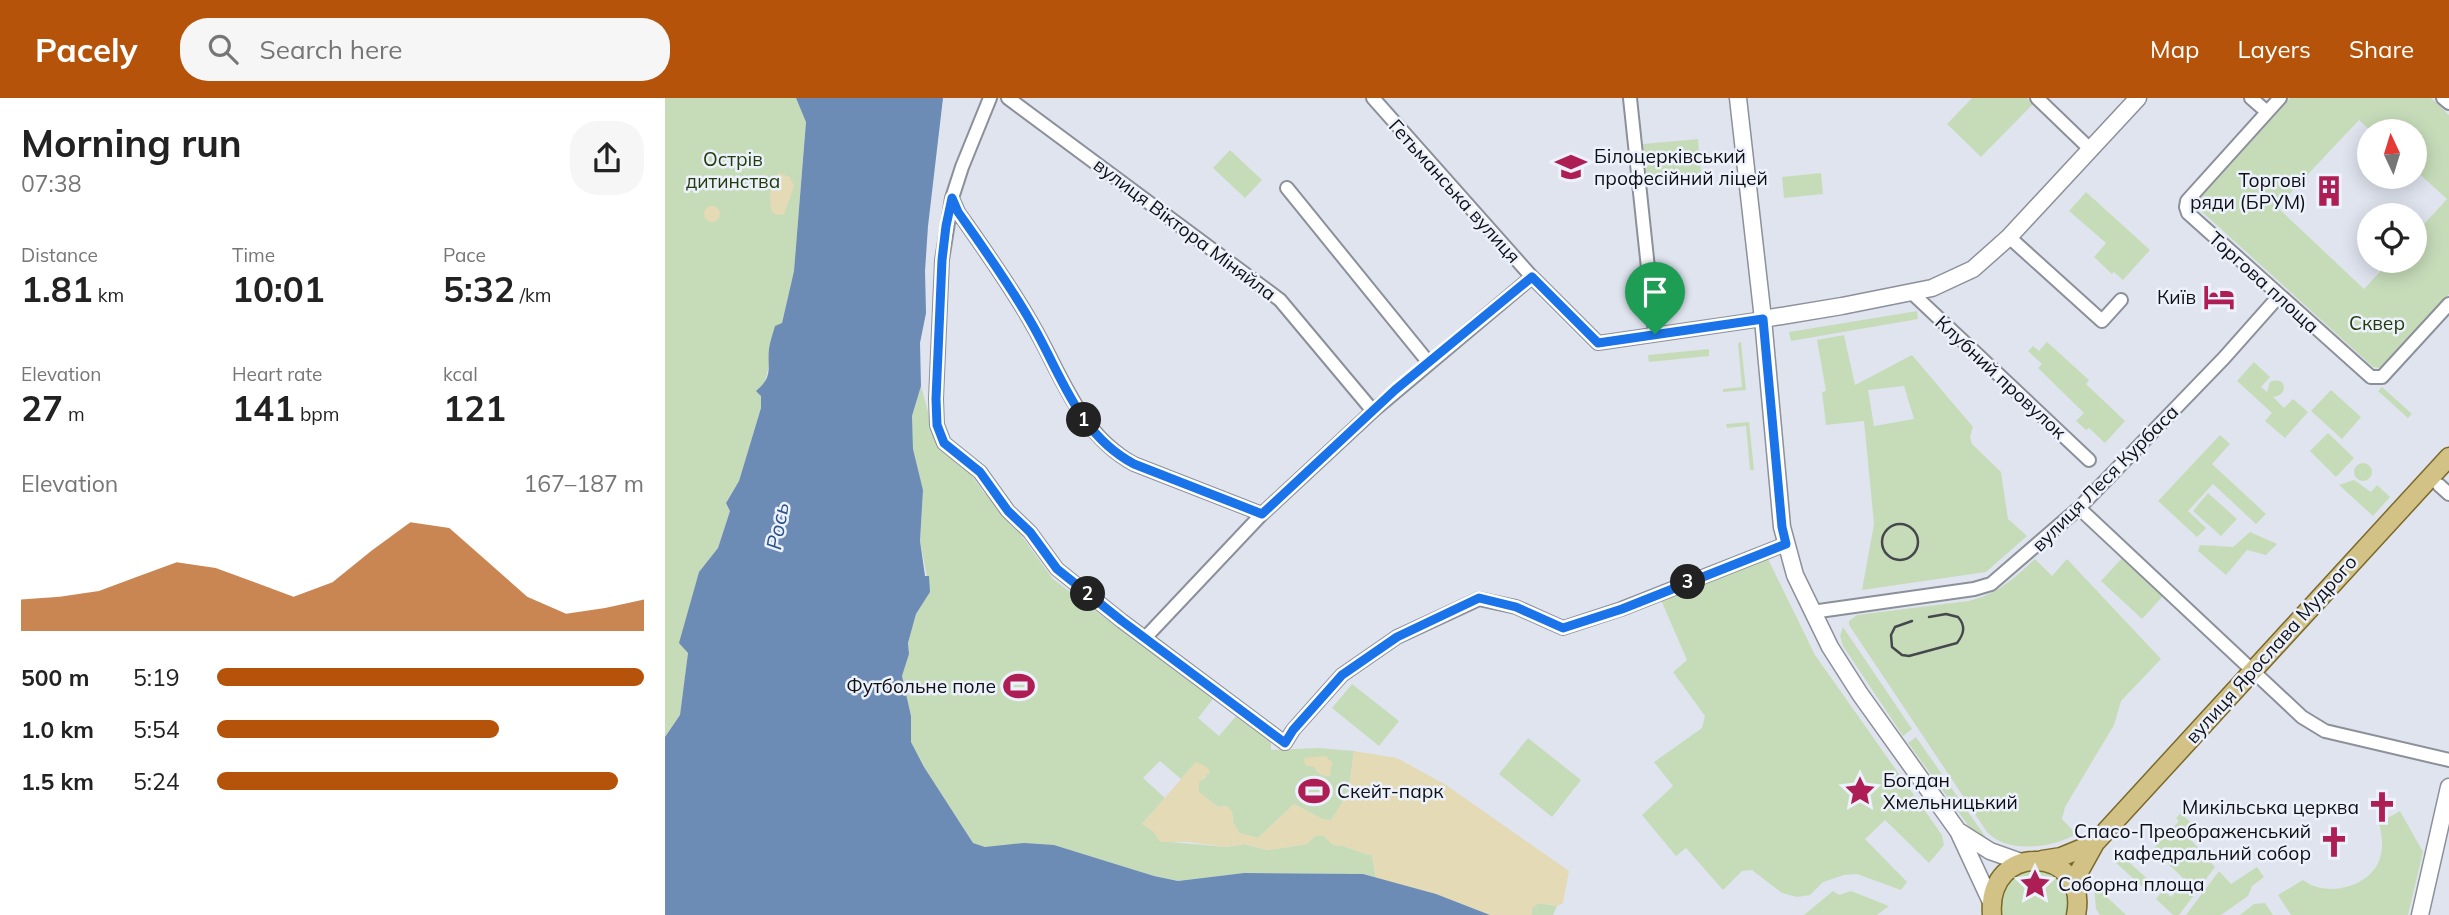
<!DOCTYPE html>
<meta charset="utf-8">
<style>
body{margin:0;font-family:Mulish,sans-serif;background:#f6f6f6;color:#222;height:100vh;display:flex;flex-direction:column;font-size:26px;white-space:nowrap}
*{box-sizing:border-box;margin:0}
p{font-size:23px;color:#767676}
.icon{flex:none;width:38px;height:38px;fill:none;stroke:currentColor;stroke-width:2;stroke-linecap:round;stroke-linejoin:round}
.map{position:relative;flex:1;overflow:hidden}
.details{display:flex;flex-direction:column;background:#fff;width:665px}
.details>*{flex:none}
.needle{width:46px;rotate:356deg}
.fabs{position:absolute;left:1692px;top:21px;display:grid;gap:14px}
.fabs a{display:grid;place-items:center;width:70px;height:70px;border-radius:50%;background:#fff;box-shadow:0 4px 18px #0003;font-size:35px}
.pin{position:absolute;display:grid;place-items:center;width:60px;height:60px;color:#fff;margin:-72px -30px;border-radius:50% 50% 50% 0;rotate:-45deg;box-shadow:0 0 7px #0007}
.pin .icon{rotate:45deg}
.km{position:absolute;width:35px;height:35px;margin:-18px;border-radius:50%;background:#222;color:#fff;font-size:19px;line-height:35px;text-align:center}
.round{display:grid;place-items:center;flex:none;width:74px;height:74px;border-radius:28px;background:#f6f6f6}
.head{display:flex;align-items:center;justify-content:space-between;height:119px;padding:0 21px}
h1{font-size:38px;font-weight:700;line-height:52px}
.metrics{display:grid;grid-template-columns:repeat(3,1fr);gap:10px;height:119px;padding:7px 21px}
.metrics div{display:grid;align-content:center}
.metrics b{font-size:35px;font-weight:700}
.metrics small{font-size:19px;font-weight:400}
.metrics p{font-size:19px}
.chart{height:196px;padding:14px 21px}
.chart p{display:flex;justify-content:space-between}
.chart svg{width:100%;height:126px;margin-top:7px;fill:#b45309;opacity:.7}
ul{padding:0 21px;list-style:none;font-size:23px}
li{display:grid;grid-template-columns:112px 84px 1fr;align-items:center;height:52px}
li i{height:18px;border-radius:9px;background:#b45309}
header{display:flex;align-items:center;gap:42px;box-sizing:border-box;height:98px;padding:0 35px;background:#b45309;color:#fff}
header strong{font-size:33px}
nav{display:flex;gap:38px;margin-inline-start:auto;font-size:24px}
.search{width:490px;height:63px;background:#f6f6f6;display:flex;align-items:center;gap:18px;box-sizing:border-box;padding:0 24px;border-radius:28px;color:#767676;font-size:26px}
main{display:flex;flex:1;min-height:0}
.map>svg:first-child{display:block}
.green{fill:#c6dcb9;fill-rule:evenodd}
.sand{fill:#e4dab5}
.water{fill:#6c8bb5}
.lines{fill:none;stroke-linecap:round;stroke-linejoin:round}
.street-casing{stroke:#8c909a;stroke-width:16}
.secondary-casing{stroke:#8c909a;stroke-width:19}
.primary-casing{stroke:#7b6929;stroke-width:21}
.street{stroke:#fff;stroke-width:12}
.secondary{stroke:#fff;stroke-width:16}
.primary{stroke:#d3c285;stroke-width:18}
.rail{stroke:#45474d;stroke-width:2.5}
.route-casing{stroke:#fff;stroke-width:14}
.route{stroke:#1a73e8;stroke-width:9}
.labels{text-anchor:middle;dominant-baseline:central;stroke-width:5;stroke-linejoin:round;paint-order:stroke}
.poi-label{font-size:19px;fill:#0f1014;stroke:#ecf1fc;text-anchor:end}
.park-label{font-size:19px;fill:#223c0a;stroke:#ecf1fc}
.street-label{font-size:19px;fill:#0f1014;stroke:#ecf1fc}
.water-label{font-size:21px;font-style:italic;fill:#28538a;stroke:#ecf1fc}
</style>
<header>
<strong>Pacely</strong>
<div class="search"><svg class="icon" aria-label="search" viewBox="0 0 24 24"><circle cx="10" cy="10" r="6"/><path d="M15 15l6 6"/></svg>Search here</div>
<nav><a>Map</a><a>Layers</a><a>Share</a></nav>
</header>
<main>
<section class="details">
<div class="head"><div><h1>Morning run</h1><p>07:38</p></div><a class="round"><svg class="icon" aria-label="share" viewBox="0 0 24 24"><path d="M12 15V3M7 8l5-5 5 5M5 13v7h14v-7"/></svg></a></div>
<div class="metrics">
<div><p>Distance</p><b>1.81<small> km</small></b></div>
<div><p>Time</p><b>10:01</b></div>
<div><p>Pace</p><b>5:32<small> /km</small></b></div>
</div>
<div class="metrics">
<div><p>Elevation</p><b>27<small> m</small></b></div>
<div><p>Heart rate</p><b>141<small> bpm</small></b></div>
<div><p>kcal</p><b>121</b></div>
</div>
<div class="chart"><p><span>Elevation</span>167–187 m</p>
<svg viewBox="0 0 160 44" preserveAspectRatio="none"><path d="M0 44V33L10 32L20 30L30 25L40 20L50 22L60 27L70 32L80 27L90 16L100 6L110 8L120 20L130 32L140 38L150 36L160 33V44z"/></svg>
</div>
<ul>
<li><b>500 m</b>5:19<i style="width:100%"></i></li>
<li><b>1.0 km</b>5:54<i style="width:66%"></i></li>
<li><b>1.5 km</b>5:24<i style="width:94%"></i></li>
</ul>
</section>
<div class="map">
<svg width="1784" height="817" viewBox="0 0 1784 817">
<rect width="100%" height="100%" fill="#dfe4ef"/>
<path class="green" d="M 0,0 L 131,0 L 141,23 L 129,173 L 117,225 L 104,254 L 105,264 L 96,298 L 96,310 L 74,383 L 61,404 L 65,413 L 53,450 L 34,474 L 15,544 L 23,555 L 15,617 L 0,639 Z
M 1307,0 L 1362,0 L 1368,6 L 1316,59 L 1282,26 Z
M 1625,0 L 1766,0 L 1784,17 L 1784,196 L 1715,270 L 1708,269 L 1534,111 L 1533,102 ZM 1694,22 L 1706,33 L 1750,33 L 1750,72 L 1782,101 L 1750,136 L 1750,163 L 1725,163 L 1699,191 L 1612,109 Z
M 1033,41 L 1037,84 L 982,89 L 978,46 Z
M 565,52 L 597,82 L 580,100 L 548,70 Z
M 1156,75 L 1158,96 L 1119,100 L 1117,79 Z
M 1421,94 L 1485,152 L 1458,182 L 1449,174 L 1447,176 L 1429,159 L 1441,145 L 1404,113 Z
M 1252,213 L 1253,221 L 1126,243 L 1124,234 Z
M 1179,237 L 1190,287 L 1247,257 L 1308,329 L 1305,339 L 1307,346 L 1336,374 L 1343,421 L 1362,438 L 1321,474 L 1197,492 L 1209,426 L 1199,323 L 1161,327 L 1157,294 L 1161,293 L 1152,242 ZM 1239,288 L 1249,321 L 1209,328 L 1203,292 Z
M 1076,244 L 1081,292 L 1058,294 L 1058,291 L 1077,289 L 1073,245 Z
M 1382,244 L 1424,282 L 1421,286 L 1460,323 L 1440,345 L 1424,330 L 1421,332 L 1411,323 L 1419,315 L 1373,270 L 1377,266 L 1363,253 L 1368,248 L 1374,253 Z
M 1044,251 L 1044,258 L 984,264 L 983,257 Z
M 1589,264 L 1605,279 L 1596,289 L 1602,294 L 1605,284 C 1621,277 1625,297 1608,299 L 1619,310 L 1628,301 L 1643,314 L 1620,340 L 1600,323 L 1607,315 L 1572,283 Z
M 256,288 L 268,332 L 302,371 L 320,396 L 325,394 L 388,481 L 548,601 L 533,620 L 554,638 L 571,618 L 606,643 L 606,652 L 653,650 L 689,653 L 683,695 L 666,723 L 657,721 L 629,706 L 593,740 L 574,735 L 568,724 L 567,714 L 562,708 L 553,709 L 534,694 L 533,684 L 541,679 L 531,664 L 516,681 L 495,663 L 478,680 L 500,700 L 477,726 L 505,744 L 561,749 L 579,746 L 603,752 L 642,746 L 650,738 L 659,738 L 668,747 C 684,747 691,755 707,757 L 711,780 L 698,776 L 579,775 L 513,783 L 489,778 L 389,747 L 320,749 L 308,745 L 259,669 L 246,644 L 246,618 L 237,578 L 244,556 L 243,545 L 251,516 L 265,494 L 255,443 L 258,392 L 248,351 L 247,318 Z
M 1717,289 L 1747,316 L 1743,320 L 1713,293 Z
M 1666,292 L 1696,319 L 1677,341 L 1646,313 Z
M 1084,324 L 1089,372 L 1085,372 L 1081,328 L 1062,330 L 1061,326 Z
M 1663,335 L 1689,360 L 1671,379 L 1645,353 Z
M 1555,337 L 1565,346 L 1547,366 L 1601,416 L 1591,426 L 1548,386 L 1523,413 L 1541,430 L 1532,439 L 1493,403 Z
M1689 374a9 9 0 1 1 18 0a9 9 0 1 1-18 0Z
M 1689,382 L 1706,394 L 1712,387 L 1725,399 L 1708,418 L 1674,387 Z
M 1543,395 L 1572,421 L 1556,438 L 1528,413 Z
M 1585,434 L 1612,446 L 1601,457 L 1582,452 L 1561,477 L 1533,453 L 1535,447 L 1568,449 Z
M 1102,459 L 1150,557 L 1277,737 L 1279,747 L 1264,765 L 1220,722 L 1200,741 L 1242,784 L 1236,792 L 1192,776 L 1179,777 L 1158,784 L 1145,797 L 1132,799 L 1117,795 L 1087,772 L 1077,773 L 1058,792 L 1021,750 L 1011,758 L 977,717 L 1008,688 L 989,664 L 1037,630 L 1040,618 L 1008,574 L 1022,562 L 996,502 Z
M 1457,460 L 1498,498 L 1477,521 L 1436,483 Z
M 1370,461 L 1387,478 L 1402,461 L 1496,561 L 1456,603 L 1449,627 L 1400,709 L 1397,721 L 1411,736 C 1388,750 1342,756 1322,734 L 1184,527 L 1184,523 L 1192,517 L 1303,503 C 1333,496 1348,481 1370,461 Z
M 1178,529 L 1247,631 L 1238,638 L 1178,548 L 1175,538 Z
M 687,586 L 734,623 L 714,648 L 667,610 Z
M 1251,639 L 1324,744 L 1305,730 L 1243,645 Z
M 863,640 L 916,682 L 887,719 L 834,676 Z
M 1735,713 L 1758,754 L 1743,817 L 1626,817 L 1613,797 L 1638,782 C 1660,799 1702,791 1714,763 C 1719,751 1717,738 1714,725 Z
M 1516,715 L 1535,734 L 1527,743 L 1550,769 L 1514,817 L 1508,817 L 1491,801 L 1498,792 L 1506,799 L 1521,783 L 1488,751 L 1514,723 L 1511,720 Z
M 1457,758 L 1486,784 L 1480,791 L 1451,765 Z
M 1592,769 L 1599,779 L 1587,788 L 1583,798 L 1556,817 L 1521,817 L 1554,773 L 1566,786 Z
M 1363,771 C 1399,774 1403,783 1402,817 L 1337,817 C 1332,792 1342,782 1363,771 Z
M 1429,787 L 1461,817 L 1435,817 L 1431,811 Z
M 1168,793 L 1174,797 L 1186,793 L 1224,808 L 1212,817 L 1139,817 Z
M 874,805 L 892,808 L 888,817 L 867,817 L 867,810 Z
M 1600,805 L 1608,817 L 1575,817 L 1589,806 Z"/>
<path class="sand" d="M 114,75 L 125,79 L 129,88 L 119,116 L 112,117 L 107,114 C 103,98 105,88 114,75 Z
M39 116a8 8 0 1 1 16 0a8 8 0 1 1-16 0Z
M 689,653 L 732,660 L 781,687 L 904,773 L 898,805 L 892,808 L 874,805 L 867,810 L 867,817 L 825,817 L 771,796 L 711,780 L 707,757 C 691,755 684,747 668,747 L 659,738 L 650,738 L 642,746 L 603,752 L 579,746 L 561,749 L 523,744 L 495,744 L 487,732 L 477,726 L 531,664 L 543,670 L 545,674 L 534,684 L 534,694 L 553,709 L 562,708 L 567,714 L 568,724 L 574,735 L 593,740 L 629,706 L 657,721 L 666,722 L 683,695 Z
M 661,658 L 667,665 L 665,678 C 657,679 653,676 649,669 L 640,667 L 639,660 Z"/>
<path class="water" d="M 131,0 L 278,0 L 263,128 L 260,173 L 261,215 L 255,245 L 256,288 L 247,318 L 248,351 L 258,392 L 255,443 L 260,478 L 264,478 L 265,494 L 251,516 L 243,545 L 244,556 L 237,578 L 246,618 L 246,644 L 259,669 L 308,745 L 320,749 L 359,745 L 389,747 L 489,778 L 513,783 L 579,775 L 698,776 L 771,796 L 825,817 L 0,817 L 0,639 L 15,617 L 23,555 L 14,545 L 34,474 L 53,450 L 65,413 L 61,405 L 74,383 L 96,310 L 96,298 L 91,293 C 109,278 102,270 104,251 C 105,243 108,235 110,228 L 117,225 L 129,173 L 141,24 Z"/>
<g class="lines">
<defs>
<path id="street" d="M 325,0 L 297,69 L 287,100 L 293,114 C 319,151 345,187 367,226 C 397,277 414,336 469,366 L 597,416
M 343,0 L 615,202 L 708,313
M 708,0 L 867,179 L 933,245 L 1098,221
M 965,0 L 990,236
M 1372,0 L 1425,51
M 1586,0 L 1602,14
M 1615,0 L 1522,103 L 1521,109 L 1523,115 L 1706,279 L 1717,279 L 1784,206
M 1778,0 L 1784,5
M 622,90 L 764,265
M 287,100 L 277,162 L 271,301 L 272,327 L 279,345 L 315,374 L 343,413 L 365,434 L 392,471 L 457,523 L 620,645 L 628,632 L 677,577 L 732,539 L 814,501 L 851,509 L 898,530 L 956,511 L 1121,446
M 1344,139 L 1437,223 L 1456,202
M 1247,195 L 1424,362
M 1774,387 L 1784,396
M 1414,410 L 1637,619 L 1660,633 L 1784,662
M 1147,514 L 1309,491 L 1326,486 L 1414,410 L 1559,260 L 1614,198
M 480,540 L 597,416 L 708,313 L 867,179"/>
<path id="secondary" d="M 1073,0 L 1098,221 L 1117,429 L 1130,477 L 1165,549 L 1195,596 L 1293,733 L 1326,804
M 1098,221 L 1177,208 L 1267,190 L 1308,171 L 1344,139 L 1473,0
M 1295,734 L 1325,753 L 1356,764
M 1755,817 L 1784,689"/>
<path id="primary" d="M 1377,762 L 1396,759 L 1430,745
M 1411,791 L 1415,772 L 1430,745 L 1784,359
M 1327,817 C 1321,741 1425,749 1411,817"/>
</defs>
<use href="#street" class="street-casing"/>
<use href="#secondary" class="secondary-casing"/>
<use href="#primary" class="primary-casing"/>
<use href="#street" class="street"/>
<use href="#secondary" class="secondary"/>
<use href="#primary" class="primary"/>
<path class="rail" d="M1217 444a18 18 0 1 1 36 0a18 18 0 1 1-36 0Z
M 1247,523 L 1230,529 L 1226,537 L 1227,549 L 1237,557 L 1244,558 L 1292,545 C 1299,536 1301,528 1293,519 L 1281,516 L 1264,519"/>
</g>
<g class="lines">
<defs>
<path id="route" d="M 287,100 L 293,114 C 319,151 345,187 367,226 C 397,278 413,336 469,366 L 597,416 L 730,292 L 867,179 L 933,245 L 1098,221 L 1117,429 L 1121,446 L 957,511 L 898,530 L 851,509 L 814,500 L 732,539 L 677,577 L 628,632 L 620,645 L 457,523 L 392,471 L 365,434 L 343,413 L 315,374 L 279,345 L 272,327 L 271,301 L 277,162 L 281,128 Z"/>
</defs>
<use href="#route" class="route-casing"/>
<use href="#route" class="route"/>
</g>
<defs>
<symbol id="university-bare" viewBox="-9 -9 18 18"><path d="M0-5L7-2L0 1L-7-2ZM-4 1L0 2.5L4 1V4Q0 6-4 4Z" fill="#ad1e55" stroke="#ecf1fc" stroke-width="2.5" paint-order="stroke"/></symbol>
<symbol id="building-bare" viewBox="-9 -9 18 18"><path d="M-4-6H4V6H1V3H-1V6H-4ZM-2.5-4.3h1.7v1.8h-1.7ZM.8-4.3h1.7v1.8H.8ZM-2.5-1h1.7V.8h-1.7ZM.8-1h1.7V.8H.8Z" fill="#ad1e55" stroke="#ecf1fc" stroke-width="2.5" paint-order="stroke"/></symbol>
<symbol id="hotel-bare" viewBox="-9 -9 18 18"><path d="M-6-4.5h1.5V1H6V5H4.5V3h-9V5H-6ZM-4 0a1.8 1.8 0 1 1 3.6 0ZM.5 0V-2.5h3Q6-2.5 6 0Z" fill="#ad1e55" stroke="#ecf1fc" stroke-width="2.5" paint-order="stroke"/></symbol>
<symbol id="stadium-bare" viewBox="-9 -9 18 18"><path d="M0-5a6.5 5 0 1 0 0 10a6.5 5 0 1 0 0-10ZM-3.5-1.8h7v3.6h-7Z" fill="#ad1e55" stroke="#ecf1fc" stroke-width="2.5" paint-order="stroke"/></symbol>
<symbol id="sight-bare" viewBox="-9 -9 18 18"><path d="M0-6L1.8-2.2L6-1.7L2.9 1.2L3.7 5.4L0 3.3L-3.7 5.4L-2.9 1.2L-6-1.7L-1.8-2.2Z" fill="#ad1e55" stroke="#ecf1fc" stroke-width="2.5" paint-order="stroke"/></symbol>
<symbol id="church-bare" viewBox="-9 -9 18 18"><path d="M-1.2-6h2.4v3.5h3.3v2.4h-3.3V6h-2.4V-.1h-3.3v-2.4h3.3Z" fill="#ad1e55" stroke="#ecf1fc" stroke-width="2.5" paint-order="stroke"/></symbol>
</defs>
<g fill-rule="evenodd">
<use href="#university-bare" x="884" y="47" width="44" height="44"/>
<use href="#building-bare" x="1642" y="71" width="44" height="44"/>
<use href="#hotel-bare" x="1532" y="177" width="44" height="44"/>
<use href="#stadium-bare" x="332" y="566" width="44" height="44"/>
<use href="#stadium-bare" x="627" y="671" width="44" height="44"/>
<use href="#sight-bare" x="1173" y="671" width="44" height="44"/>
<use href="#church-bare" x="1695" y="687" width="44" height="44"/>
<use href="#church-bare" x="1647" y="722" width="44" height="44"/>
<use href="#sight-bare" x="1348" y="764" width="44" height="44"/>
</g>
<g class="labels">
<g class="poi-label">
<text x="929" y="58" text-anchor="start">Білоцерківський<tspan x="929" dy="22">професійний ліцей</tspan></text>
<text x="1641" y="82">Торгові<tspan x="1641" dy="22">ряди (БРУМ)</tspan></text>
<text x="1531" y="199">Київ</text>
<text x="331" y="588">Футбольне поле</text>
<text x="1218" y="682" text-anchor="start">Богдан<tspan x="1218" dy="22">Хмельницький</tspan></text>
<text x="672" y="693" text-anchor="start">Скейт-парк</text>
<text x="1694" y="709">Микільська церква</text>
<text x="1646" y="733">Спасо-Преображенський<tspan x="1646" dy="22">кафедральний собор</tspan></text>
<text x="1393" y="786" text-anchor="start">Соборна площа</text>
</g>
<g class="park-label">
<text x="68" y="61">Острів<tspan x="68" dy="22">дитинства</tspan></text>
<text x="1712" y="225">Сквер</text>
</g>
<g class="street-label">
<text transform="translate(790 93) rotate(48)">Гетьманська вулиця</text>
<text transform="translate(520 131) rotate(37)">вулиця Віктора Міняйла</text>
<text transform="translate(1599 184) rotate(42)">Торгова площа</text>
<text transform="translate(1336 279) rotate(43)">Клубний провулок</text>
<text transform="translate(1440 380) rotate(-45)">вулиця Леся Курбаса</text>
<text transform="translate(1606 551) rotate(-48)">вулиця Ярослава Мудрого</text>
</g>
<g class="water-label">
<text transform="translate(112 428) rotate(-80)">Рось</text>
</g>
</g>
</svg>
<div class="fabs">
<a><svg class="needle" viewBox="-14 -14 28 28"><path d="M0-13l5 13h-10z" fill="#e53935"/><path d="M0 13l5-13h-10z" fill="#767676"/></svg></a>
<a><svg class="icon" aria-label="locate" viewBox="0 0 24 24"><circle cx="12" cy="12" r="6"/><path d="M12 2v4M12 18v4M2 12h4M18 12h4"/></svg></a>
</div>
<div class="pin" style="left:990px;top:236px;background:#1e9e55"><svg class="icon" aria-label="arrive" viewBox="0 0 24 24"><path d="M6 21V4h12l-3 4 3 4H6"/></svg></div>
<b class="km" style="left:419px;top:322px">1</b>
<b class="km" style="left:423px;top:496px">2</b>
<b class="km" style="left:1023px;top:484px">3</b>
</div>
</main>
